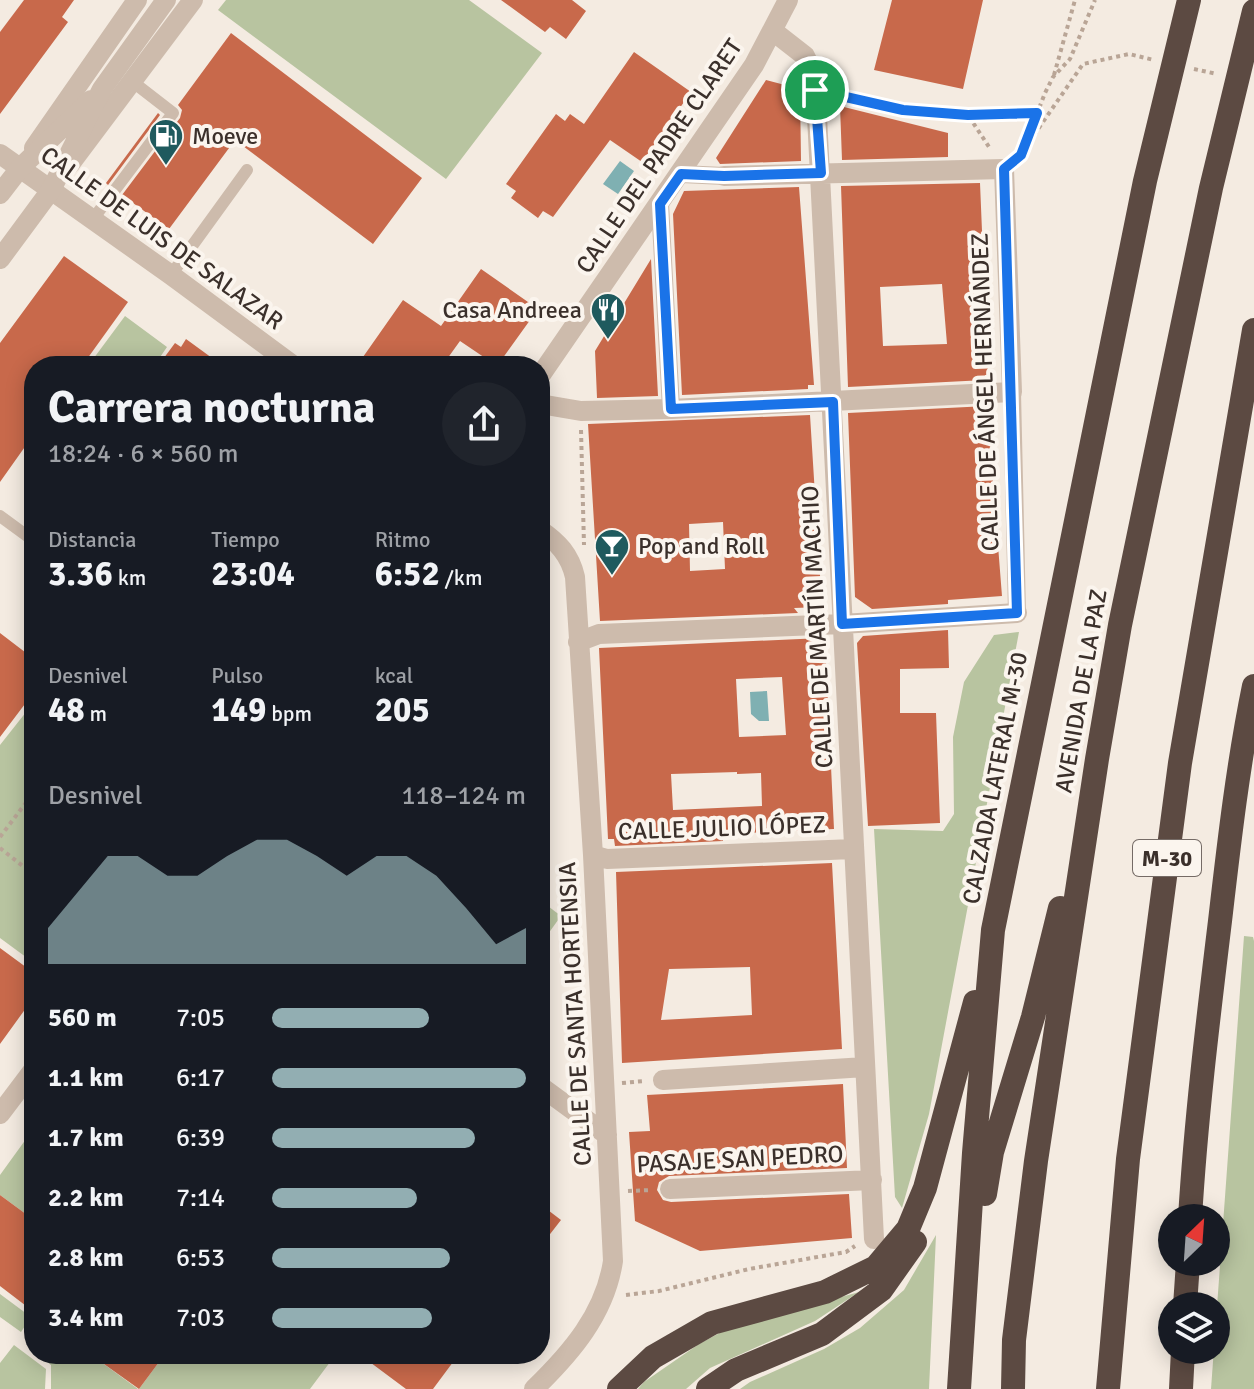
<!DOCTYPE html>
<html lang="es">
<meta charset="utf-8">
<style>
body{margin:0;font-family:Signika,sans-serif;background:#20242c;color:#f1f3f6;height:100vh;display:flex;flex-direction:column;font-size:30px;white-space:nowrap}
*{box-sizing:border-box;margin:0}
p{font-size:26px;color:#9ea1a6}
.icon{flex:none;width:44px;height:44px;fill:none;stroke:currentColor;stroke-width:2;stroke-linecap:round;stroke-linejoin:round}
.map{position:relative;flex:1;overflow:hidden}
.drawer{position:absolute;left:24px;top:356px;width:526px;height:1008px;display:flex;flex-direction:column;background:#171b24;border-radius:32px;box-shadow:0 4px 20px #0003}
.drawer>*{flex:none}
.needle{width:52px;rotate:25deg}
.controls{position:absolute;left:1158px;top:1204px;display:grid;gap:16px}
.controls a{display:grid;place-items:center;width:72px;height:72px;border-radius:50%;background:#171b24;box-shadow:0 4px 20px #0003;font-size:40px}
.pin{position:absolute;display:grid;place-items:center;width:68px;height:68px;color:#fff;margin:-34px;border:4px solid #fff;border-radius:50%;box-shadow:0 2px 8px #0007}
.round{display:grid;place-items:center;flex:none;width:84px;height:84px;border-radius:42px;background:#20242c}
.head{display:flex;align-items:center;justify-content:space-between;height:136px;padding:0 24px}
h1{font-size:44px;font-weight:800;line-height:60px}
.stats{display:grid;grid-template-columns:repeat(3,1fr);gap:12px;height:136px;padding:8px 24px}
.stats div{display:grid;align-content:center}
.stats b{font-size:34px;font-weight:800}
.stats small{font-size:22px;font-weight:400}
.stats p{font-size:22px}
.chart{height:224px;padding:16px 24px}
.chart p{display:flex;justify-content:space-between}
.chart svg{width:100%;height:144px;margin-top:8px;fill:#92aeb2;opacity:.7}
ul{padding:0 24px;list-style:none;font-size:26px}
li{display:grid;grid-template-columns:128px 96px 1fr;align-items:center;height:60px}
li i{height:20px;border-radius:10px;background:#92aeb2}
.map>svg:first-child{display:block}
.green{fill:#b8c4a0}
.water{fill:#7fb0b2}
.building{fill:#c8694b;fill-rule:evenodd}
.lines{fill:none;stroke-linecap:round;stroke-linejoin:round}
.path{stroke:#b9a596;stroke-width:4;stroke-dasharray:4 4;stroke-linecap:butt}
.service{stroke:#cdbbac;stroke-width:12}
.pedestrian{stroke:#cdbbac;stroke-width:18}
.minor{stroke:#cdbbac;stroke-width:20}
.tertiary{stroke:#cdbbac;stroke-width:20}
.motorway{stroke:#5c4a42;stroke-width:24}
.route-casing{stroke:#fff;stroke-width:16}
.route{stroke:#1a73e8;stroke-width:10}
.labels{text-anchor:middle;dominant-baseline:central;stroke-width:8;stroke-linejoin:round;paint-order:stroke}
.shield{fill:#fbf5ee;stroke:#756b66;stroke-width:2}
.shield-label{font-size:22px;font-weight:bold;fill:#3b302b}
.poi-label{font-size:24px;fill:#3b302b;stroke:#fbf5ee;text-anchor:start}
.street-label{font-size:24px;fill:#3b302b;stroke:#fbf5ee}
</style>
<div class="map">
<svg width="1254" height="1389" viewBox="0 0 1254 1389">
<rect width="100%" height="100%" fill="#f4ebe1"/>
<path class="green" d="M 226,0 L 469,0 L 542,53 L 446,179 L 218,10 Z
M 125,316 L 167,347 L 154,366 L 88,366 Z
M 1019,632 L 929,1114 L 902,1208 L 895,1197 L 874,829 L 943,831 L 954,814 L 953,737 L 964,682 L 994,635 Z
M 34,702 L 34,963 L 0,938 L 0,745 Z
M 540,900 L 561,916 L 540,945 Z
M 1244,936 L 1253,937 L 1254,941 L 1254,1389 L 1211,1389 Z
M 34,1128 L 34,1220 L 0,1195 L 0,1175 Z
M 936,1235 L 929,1389 L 740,1389 L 750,1382 L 824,1349 L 860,1328 L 904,1290 Z
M 859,1292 L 815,1321 L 710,1368 L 686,1389 L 638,1389 L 644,1382 L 699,1344 L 727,1329 Z
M 0,1294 L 31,1317 L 21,1332 L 0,1317 Z
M 14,1345 L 46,1369 L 45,1389 L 0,1389 L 0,1363 Z
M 37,1354 L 90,1354 L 138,1389 L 51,1389 L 51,1365 Z
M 165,1354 L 336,1354 L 310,1389 L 139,1389 Z"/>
<path class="water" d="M 620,161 L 634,171 L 618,194 L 603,184 Z
M 767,691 L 769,721 L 759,721 L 751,714 L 750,692 Z"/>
<path class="building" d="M 24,0 L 74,0 L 62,17 L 68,22 L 0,114 L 0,32 Z
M 501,0 L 572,0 L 586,11 L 566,39 L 550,27 L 545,32 Z
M 892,0 L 983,0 L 963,89 L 874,70 Z
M 231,33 L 422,178 L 373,244 L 235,140 L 169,229 L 122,195 L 180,118 L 182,110 L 178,105 Z
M 634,52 L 691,92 L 642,162 L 610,140 L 553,217 L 543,211 L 538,218 L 511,198 L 516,191 L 506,184 L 556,114 L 565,121 L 570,114 L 584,124 Z
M 766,80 L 800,89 L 801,161 L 720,164 L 716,158 Z
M 840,106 L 948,133 L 948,157 L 842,160 Z
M 158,113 L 160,115 L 108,185 L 106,183 Z
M 980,183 L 988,375 L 985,375 L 985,380 L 848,387 L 841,186 ZM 942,284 L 947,344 L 883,346 L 880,287 Z
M 799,187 L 814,385 L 808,385 L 808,389 L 682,395 L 673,214 L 684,191 Z
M 64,256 L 128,302 L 82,366 L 34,366 L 34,434 L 0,482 L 0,343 Z
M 651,259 L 658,396 L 597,398 L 595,351 Z
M 481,269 L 538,309 L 497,366 L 460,341 L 442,366 L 376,366 L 363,357 L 403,300 L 441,326 Z
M 186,339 L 223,366 L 158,366 L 175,343 L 181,347 Z
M 987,406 L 1002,596 L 948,600 L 948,604 L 872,609 L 855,597 L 848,413 Z
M 810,415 L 822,607 L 794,608 L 798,613 L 600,621 L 588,424 ZM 723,522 L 725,569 L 690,571 L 689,524 Z
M 948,630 L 949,668 L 900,669 L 900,713 L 936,713 L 940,823 L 868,826 L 857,643 L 863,636 Z
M 0,633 L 34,659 L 34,692 L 0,737 Z
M 822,638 L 825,641 L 834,829 L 723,834 L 723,841 L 615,846 L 614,839 L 608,839 L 599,648 ZM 782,677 L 786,735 L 739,737 L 736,679 ZM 737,772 L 737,774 L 761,773 L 762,806 L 673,810 L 671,774 Z
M 832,863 L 842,1049 L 622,1063 L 616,872 ZM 750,967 L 752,1015 L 661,1020 L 669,969 Z
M 0,948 L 34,973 L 34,997 L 0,1044 Z
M 843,1084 L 847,1168 L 669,1176 L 659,1182 L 657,1190 L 663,1200 L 671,1202 L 849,1194 L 852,1238 L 700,1251 L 635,1221 L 629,1132 L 650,1131 L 647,1095 Z
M 0,1195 L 34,1220 L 34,1312 L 0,1286 Z
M 540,1204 L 561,1220 L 540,1247 Z
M 90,1354 L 165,1354 L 139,1389 Z
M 359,1354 L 459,1354 L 433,1389 L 406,1389 Z"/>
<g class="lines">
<path class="path" d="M 1194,69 L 1217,74
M 1054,75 L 1075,0
M 836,94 L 903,110 L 968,115 L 991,150
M 968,115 L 1037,113
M 1025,148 L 1083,64 L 1129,54 L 1154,60
M 1017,158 L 1021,155 L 1045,93 L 1053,77 L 1070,59 L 1095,0
M 581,430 L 584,545
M 0,837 L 34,792
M 0,848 L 34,875
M 622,1083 L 645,1081
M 628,1191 L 651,1190
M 626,1295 L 659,1291 L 749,1269 L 846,1252 L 855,1246"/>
<path class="service" d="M 93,219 L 173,113 L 133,82
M 171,275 L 247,170
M 0,516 L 34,541"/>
<path class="pedestrian" d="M 681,174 L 724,176
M 660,204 L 671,409
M 1012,392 L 1017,613"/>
<path class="minor" d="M 773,31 L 805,56 L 815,77 L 874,1239
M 34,148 L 137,0
M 0,154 L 171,275 L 294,366
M 70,164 L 193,0
M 540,376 L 754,65 L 788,0
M 540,404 L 581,411 L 671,409 L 1012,392 L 1004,169 L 724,176
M 578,642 L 599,634 L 842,624 L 1017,613
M 593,855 L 607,859 L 853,849
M 663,1080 L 865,1067
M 540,1086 L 607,1135
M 0,1114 L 34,1069
M 670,1189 L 872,1180
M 534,1389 C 571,1353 605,1314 613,1261 L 593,855 L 575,577 C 570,555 558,542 540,530"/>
<path class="tertiary" d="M 0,194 L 20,168 L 91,100
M 0,259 L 51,190 L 102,89 L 166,0"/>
<path class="motorway" d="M 985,1194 L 992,1152 L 1033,1017 L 1060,908
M 1190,1218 C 1196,1118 1208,1020 1220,921 C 1229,843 1238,764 1254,686
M 1185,1306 L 1188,1262
M 619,1389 L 653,1357 L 712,1323 L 825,1292 L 876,1267 L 908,1229 L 925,1188 L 975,1002
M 708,1389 L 736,1370 L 822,1334 L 881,1290 L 915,1242
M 959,1389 L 974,1153 L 993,930 L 1145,181 L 1189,0
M 1013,1389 L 1014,1340 L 1036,1161 L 1097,759 L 1120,625 L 1211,188 L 1254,11
M 1108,1389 L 1128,1159 L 1180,763 L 1254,330
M 1181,1389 L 1183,1350"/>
</g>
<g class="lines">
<defs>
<path id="route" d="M 815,90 L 903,110 L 968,115 L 1037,113 L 1021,155 L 1004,169 L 1017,613 L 842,624 L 833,402 L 671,409 L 660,204 L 681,174 L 724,176 L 821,173 Z"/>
</defs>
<use href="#route" class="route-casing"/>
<use href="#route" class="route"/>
</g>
<defs>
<symbol id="fuel-pin" viewBox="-11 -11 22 30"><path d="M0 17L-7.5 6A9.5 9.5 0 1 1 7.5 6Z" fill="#1f5a5e" stroke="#fbf5ee"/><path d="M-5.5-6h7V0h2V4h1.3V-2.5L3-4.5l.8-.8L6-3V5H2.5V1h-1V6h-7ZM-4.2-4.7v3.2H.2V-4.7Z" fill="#fff"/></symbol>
<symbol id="restaurant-pin" viewBox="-11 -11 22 30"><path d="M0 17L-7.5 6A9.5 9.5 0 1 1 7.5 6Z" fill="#1f5a5e" stroke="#fbf5ee"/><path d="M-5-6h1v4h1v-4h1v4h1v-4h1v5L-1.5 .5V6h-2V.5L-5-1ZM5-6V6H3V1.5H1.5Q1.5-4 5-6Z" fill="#fff"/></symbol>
<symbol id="bar-pin" viewBox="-11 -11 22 30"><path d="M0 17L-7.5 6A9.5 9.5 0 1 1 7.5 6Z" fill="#1f5a5e" stroke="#fbf5ee"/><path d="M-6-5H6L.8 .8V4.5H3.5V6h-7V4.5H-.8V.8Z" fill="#fff"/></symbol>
</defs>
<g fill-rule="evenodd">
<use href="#fuel-pin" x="146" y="116" width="40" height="54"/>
<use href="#restaurant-pin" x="588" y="290" width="40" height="54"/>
<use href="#bar-pin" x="592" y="526" width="40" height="54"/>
</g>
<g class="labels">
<rect class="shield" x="1133" y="840" width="68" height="36" rx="6"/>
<g class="shield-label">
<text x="1167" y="858">M-30</text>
</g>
<g class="poi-label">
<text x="192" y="136">Moeve</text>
<text x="582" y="310" text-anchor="end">Casa Andreea</text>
<text x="638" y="546">Pop and Roll</text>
</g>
<g class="street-label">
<text transform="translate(659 156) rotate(-56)">CALLE DEL PADRE CLARET</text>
<text transform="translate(162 238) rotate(36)">CALLE DE LUIS DE SALAZAR</text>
<text transform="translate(985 392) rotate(-92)">CALLE DE ÁNGEL HERNÁNDEZ</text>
<text transform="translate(817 627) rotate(-93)">CALLE DE MARTÍN MACHIO</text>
<text transform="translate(1081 691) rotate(-80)">AVENIDA DE LA PAZ</text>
<text transform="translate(995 778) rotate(-79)">CALZADA LATERAL M-30</text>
<text transform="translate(722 828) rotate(-2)">CALLE JULIO LÓPEZ</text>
<text transform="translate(575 1014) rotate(-93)">CALLE DE SANTA HORTENSIA</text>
<text transform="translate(740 1159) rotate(-3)">PASAJE SAN PEDRO</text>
</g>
</g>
</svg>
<div class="controls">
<a><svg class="needle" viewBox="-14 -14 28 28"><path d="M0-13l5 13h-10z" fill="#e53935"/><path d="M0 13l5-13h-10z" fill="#9ea1a6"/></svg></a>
<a><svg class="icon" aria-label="layers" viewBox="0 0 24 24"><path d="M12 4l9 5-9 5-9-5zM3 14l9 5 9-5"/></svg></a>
</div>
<div class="pin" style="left:815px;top:90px;background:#1e9e55"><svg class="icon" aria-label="arrive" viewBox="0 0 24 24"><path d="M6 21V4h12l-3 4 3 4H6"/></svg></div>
<section class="drawer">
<div class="head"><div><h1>Carrera nocturna</h1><p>18:24 · 6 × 560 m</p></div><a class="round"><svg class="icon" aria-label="share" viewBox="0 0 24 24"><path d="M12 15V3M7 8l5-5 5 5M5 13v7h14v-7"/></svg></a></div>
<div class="stats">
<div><p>Distancia</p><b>3.36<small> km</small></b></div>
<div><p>Tiempo</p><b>23:04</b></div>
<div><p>Ritmo</p><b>6:52<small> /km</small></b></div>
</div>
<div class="stats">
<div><p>Desnivel</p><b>48<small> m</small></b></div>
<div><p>Pulso</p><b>149<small> bpm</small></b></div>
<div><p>kcal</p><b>205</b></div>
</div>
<div class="chart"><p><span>Desnivel</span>118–124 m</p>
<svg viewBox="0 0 160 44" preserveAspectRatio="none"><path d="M0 44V33L10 22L20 11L30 11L40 17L50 17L60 11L70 6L80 6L90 11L100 17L110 11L120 11L130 17L140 27L150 38L160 33V44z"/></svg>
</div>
<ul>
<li><b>560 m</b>7:05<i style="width:62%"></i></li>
<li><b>1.1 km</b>6:17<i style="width:100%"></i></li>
<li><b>1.7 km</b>6:39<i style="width:80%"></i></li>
<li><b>2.2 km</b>7:14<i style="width:57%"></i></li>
<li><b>2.8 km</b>6:53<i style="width:70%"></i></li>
<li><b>3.4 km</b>7:03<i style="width:63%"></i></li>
</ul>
</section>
</div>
